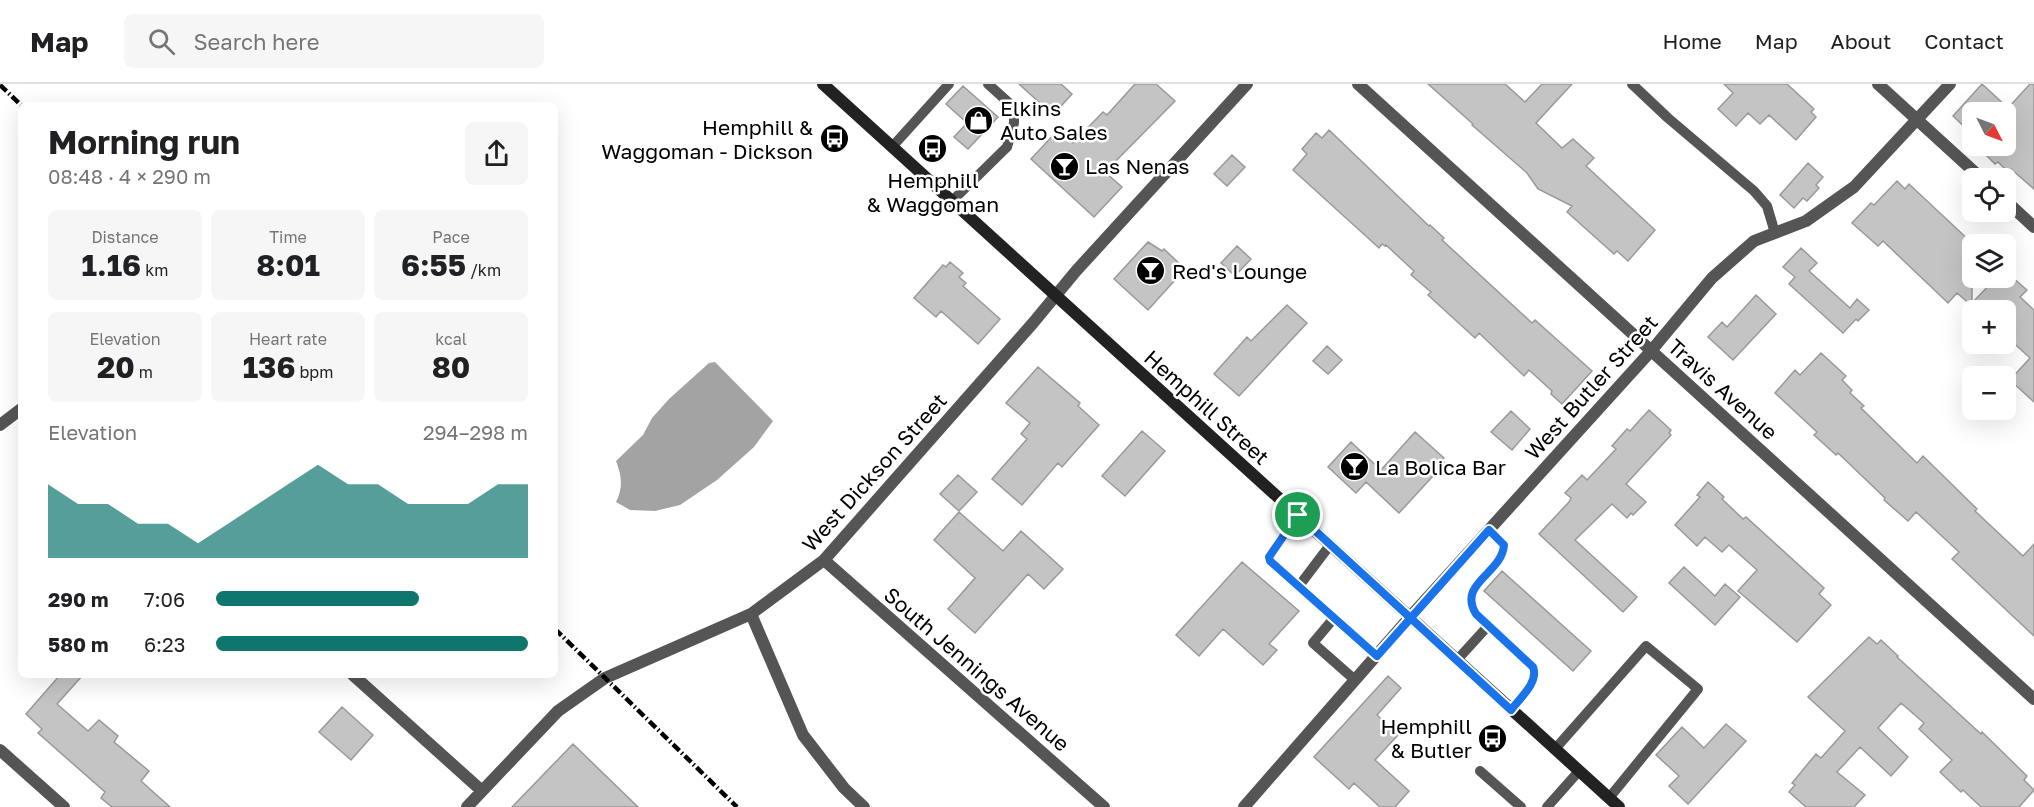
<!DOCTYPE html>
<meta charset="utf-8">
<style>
body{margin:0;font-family:"Golos Text",sans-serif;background:#f6f6f6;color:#202124;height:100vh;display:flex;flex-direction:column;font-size:22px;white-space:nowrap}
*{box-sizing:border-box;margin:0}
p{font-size:20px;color:#757577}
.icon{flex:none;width:33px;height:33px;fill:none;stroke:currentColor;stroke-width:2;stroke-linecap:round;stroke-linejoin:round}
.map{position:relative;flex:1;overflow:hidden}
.panel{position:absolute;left:18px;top:18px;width:540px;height:576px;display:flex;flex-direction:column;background:#fff;border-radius:9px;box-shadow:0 6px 24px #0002}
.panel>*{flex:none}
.needle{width:39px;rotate:132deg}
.fabs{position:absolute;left:1962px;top:18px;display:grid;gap:12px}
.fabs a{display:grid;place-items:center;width:54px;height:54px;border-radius:9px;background:#fff;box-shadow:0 6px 24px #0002;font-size:30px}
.pin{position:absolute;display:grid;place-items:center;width:51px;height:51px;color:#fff;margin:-26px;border:3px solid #fff;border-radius:50%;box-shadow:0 2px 6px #0007}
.round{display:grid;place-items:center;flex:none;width:63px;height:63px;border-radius:9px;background:#f6f6f6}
.summary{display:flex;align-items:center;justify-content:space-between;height:102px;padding:0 30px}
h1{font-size:33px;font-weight:700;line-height:45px}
.figures{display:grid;grid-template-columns:repeat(3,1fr);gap:9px;height:102px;padding:6px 30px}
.figures div{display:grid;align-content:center;border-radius:9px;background:#f6f6f6;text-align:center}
.figures b{font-size:30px;font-weight:700}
.figures small{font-size:16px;font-weight:400}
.figures p{font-size:16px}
.chart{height:168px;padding:12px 30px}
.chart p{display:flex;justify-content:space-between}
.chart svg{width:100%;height:108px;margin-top:6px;fill:#0f766e;opacity:.7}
ul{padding:0 30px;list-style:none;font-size:20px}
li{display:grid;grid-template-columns:96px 72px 1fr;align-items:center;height:45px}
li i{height:15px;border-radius:8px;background:#0f766e}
header{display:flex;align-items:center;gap:36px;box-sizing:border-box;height:84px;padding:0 30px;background:#fff;border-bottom:2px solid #e0e0e0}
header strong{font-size:28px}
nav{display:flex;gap:33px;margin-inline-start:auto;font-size:21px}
.search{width:420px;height:54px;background:#f6f6f6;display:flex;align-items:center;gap:15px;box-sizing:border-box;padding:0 21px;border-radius:9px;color:#757577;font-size:22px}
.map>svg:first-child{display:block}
.water{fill:#a3a3a3}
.building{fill:#c4c4c4;stroke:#999;stroke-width:1.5}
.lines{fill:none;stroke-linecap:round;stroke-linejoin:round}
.service{stroke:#555;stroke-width:10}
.minor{stroke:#555;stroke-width:12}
.secondary{stroke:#222;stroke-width:12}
.rail{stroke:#000;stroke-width:4.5;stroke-dasharray:9 3 1.5 3;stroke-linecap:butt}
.route-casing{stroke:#fff;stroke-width:12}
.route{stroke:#1a73e8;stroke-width:8}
.labels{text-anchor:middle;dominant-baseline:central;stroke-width:5;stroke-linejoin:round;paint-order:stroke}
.poi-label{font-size:21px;fill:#000;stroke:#fff;text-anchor:start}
.street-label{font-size:21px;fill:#000;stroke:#fff}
</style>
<header>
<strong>Map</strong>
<div class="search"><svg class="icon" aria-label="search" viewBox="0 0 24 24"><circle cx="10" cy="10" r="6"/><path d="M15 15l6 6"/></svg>Search here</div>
<nav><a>Home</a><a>Map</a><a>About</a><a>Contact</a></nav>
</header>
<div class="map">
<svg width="2034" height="723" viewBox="0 0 2034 723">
<rect width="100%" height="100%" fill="#fff"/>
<path class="water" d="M 715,278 L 773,337 L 754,363 L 717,396 L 680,421 L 655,427 L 630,426 L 616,418 C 623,404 622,392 616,377 L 643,351 L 652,334 L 669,315 L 709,279 Z"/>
<path class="building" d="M 1019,0 L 1061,0 L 1072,10 L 1053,31 Z
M 1135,0 L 1156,0 L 1175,17 L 1105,88 L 1122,103 L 1094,133 L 1031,75 L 1059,45 L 1073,59 L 1103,28 L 1107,31 Z
M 1428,0 L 1505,0 L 1525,18 L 1542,0 L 1572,0 L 1536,39 L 1562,64 L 1573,55 L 1594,74 L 1586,82 L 1655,146 L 1628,177 L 1617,167 L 1614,170 L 1567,128 L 1572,122 L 1538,105 L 1527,89 L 1472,41 L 1473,40 Z
M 1724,0 L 1787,0 L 1814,25 L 1811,28 L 1816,33 L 1796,56 L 1769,31 L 1760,40 L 1748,29 L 1736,42 L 1718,25 L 1733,9 Z
M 1982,0 L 2008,24 L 2030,0 L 2034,0 L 2034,105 L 2011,85 L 2008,88 L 1998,78 L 1995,80 L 1977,62 L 2006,62 L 2006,28 L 1972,28 L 1972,50 L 1953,32 Z
M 963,2 L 998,33 L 968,65 L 954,53 L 967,39 L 946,20 Z
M 1329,46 L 1429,142 L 1430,141 L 1444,154 L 1442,156 L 1532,239 L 1535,236 L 1592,287 L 1562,320 L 1551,310 L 1552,307 L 1529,286 L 1524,292 L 1479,249 L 1475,254 L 1428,211 L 1431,208 L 1411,191 L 1414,187 L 1386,161 L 1385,162 L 1382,160 L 1379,164 L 1293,86 L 1307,70 L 1302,65 L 1316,49 L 1322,54 Z
M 1232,71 L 1245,83 L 1227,102 L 1214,90 Z
M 1808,79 L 1823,93 L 1816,101 L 1819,104 L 1807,117 L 1803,114 L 1794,124 L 1780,111 Z
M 1897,97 L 1905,105 L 1909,100 L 1972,159 L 1972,219 L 1996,194 L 2006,194 L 2006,188 L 2027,206 L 2020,213 L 2034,226 L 2034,318 L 2010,296 L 2030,274 L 2006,252 L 2006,226 L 1966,226 L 1971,221 L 1957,209 L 1948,219 L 1883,157 L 1878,162 L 1852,139 L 1871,119 L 1874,121 Z
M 1148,158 L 1162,167 L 1164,165 L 1185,185 L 1148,226 L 1114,195 Z
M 1237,162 L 1251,175 L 1235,192 L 1221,179 Z
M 1801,164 L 1817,179 L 1809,187 L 1850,224 L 1857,215 L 1869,226 L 1858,237 L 1856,235 L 1843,249 L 1789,200 L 1795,193 L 1783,183 Z
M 950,178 L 963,189 L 959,193 L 966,199 L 963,202 L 1000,235 L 978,260 L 941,227 L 936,233 L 914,214 L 943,181 L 946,183 Z
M 1756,211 L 1776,230 L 1733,276 L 1708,253 L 1722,238 L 1727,243 Z
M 1287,221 L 1307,239 L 1239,312 L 1214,290 L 1247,253 L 1251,257 Z
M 1327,262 L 1342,276 L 1328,290 L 1313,277 Z
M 1821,269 L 1846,292 L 1842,296 L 1852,306 L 1850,309 L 1864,322 L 1861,324 L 1917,379 L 1923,372 L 1977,425 L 1975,427 L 2023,472 L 2034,460 L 2034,552 L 1952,475 L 1959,468 L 1916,428 L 1908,437 L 1884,416 L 1885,414 L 1838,369 L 1836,371 L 1814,351 L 1817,348 L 1775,309 L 1795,286 L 1800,291 Z
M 1038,283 L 1080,319 L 1078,322 L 1099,341 L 1062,383 L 1058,379 L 1022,421 L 992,395 L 1027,355 L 1021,350 L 1030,339 L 1006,319 Z
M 1649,326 L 1671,346 L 1669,349 L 1671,351 L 1626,400 L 1646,418 L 1633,431 L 1631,429 L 1627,434 L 1612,420 L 1575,456 L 1637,513 L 1623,528 L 1539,450 L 1569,418 L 1571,414 L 1565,409 L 1582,391 L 1587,396 L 1616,365 L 1612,362 L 1627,345 L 1630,347 Z
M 1511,327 L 1530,345 L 1512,366 L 1491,348 Z
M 1142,347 L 1165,367 L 1125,412 L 1102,392 Z
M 1415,348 L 1444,374 L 1442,376 L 1445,379 L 1399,429 L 1366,398 L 1356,409 L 1328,383 L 1351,358 L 1381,386 Z
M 958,391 L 977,408 L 959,427 L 940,410 Z
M 1708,398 L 1724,413 L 1722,415 L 1743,435 L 1746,433 L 1824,504 L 1819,510 L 1831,521 L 1797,558 L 1738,507 L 1757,486 L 1729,461 L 1722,468 L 1705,453 L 1697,462 L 1675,441 L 1700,413 L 1697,411 Z
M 959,428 L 1003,467 L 1021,447 L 1063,485 L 1044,505 L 1028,490 L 975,549 L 948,525 L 975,494 L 934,456 Z
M 1242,478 L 1299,527 L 1269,560 L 1277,566 L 1263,581 L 1223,545 L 1199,572 L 1176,551 Z
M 1684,483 L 1715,512 L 1725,500 L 1740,513 L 1715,541 L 1669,499 Z
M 1502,487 L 1591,567 L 1573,587 L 1484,507 Z
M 1869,553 L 1877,560 L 1881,556 L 1898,572 L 1897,573 L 1981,650 L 1982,648 L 2027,692 L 2024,696 L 2034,706 L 2019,723 L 1981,723 L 1963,706 L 1961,708 L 1940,688 L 1952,676 L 1919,645 L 1924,639 L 1901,619 L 1878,644 L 1908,673 L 1891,692 L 1860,663 L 1837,688 L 1865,711 L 1854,723 L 1806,723 L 1789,708 L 1795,701 L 1792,699 L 1816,670 L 1821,674 L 1845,647 L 1808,613 Z
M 60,591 L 83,591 L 57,620 L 88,647 L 99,636 L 118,652 L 114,658 L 149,687 L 141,697 L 170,723 L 112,723 L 101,714 L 105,708 L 38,649 L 42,645 L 26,630 Z
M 1388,592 L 1401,604 L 1377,631 L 1398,651 L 1375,676 L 1409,707 L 1395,723 L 1380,723 L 1354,699 L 1349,705 L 1314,673 Z
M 342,623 L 373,651 L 351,676 L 319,648 Z
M 1726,640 L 1746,657 L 1688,720 L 1669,702 L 1679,692 L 1656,671 L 1682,643 L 1704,664 Z
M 573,660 L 638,723 L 512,723 Z"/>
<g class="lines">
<path class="service" d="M 1632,0 L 1668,34 L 1754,107 L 1767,122 L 1775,149
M 892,63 L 949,0
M 952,117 L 1007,63 L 1014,39 L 1014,28 L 1008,18 L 988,0
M 1297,431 L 1269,473 L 1270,477 L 1377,572
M 1489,446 L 1504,461 C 1502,490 1457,499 1476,530 L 1533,583 C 1539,598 1520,614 1511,625
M 1299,502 L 1330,461
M 1334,534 L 1313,559 L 1355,596
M 1457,576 L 1488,542
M 1555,665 L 1646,562 L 1698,605 L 1609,714
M 1480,687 L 1521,723
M 1547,723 L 1579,687"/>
<path class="minor" d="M 1358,0 L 2034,615
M 1878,0 L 1981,94
M 2006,117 L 2034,143
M 0,341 L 21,325
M 824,476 L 1104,723
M 751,530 L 803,651 L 844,704 L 864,723
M 353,591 L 482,707
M 0,666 L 64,723
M 467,723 L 558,627 L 605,594 L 751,530 L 824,476 L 1033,239 L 1076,187 L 1247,0
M 1244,723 L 1410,533 L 1651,267 L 1712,194 L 1754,157 L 1806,137 L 1854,103 L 1950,0"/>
<path class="secondary" d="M 823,0 L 1619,723"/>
<path class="rail" d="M 0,1 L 21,21
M 555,545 L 737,723"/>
</g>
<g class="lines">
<defs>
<path id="route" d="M 1298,431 L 1511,626 C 1520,614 1539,598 1533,583 L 1476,530 C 1457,499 1502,490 1504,461 L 1489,446 L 1377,572 L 1270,477 L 1269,473 L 1298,431"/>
</defs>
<use href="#route" class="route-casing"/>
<use href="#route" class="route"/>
</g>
<defs>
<symbol id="shop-disc" viewBox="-11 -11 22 22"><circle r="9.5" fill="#000" stroke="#fff"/><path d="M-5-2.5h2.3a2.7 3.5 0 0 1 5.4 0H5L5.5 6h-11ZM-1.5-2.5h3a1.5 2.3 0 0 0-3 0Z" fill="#fff"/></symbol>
<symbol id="bus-disc" viewBox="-11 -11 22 22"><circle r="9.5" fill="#000" stroke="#fff"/><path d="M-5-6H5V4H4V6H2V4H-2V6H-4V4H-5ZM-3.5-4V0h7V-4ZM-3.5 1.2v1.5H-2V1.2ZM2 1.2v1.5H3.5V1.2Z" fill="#fff"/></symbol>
<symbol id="bar-disc" viewBox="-11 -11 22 22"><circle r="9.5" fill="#000" stroke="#fff"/><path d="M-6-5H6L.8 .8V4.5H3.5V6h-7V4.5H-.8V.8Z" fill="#fff"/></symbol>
</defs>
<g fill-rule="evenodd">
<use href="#shop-disc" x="962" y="20" width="33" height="33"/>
<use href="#bus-disc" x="818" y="38" width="33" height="33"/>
<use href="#bus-disc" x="916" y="48" width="33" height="33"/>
<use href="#bar-disc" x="1048" y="66" width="33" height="33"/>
<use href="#bar-disc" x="1134" y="170" width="33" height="33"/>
<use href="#bar-disc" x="1338" y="366" width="33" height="33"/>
<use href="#bus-disc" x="1476" y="638" width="33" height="33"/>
</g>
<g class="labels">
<g class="poi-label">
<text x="1000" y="24">Elkins<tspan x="1000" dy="24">Auto Sales</tspan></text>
<text x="813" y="43" text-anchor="end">Hemphill &amp;<tspan x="813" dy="24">Waggoman - Dickson</tspan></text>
<text x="1085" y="82">Las Nenas</text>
<text x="933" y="96" text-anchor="middle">Hemphill<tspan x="933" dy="24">&amp; Waggoman</tspan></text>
<text x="1172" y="187">Red's Lounge</text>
<text x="1375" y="383">La Bolica Bar</text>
<text x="1472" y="642" text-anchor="end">Hemphill<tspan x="1472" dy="24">&amp; Butler</tspan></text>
</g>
<g class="street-label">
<text transform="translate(1591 303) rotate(-48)">West Butler Street</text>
<text transform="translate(1723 305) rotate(42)">Travis Avenue</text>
<text transform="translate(1207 323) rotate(42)">Hemphill Street</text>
<text transform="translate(874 388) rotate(-48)">West Dickson Street</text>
<text transform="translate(977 585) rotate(41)">South Jennings Avenue</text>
</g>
</g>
</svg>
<div class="fabs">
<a><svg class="needle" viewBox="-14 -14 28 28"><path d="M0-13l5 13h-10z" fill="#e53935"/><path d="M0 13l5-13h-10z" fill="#757577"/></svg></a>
<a><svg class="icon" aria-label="locate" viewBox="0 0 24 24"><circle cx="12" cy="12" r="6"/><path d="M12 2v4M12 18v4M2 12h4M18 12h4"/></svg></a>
<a><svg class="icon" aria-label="layers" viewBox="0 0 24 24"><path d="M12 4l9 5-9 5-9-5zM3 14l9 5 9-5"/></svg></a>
<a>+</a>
<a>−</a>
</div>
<div class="pin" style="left:1298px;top:431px;background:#1e9e55"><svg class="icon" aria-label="arrive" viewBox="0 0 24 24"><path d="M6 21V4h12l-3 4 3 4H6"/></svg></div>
<section class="panel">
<div class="summary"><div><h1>Morning run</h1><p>08:48 · 4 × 290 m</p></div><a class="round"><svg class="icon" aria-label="share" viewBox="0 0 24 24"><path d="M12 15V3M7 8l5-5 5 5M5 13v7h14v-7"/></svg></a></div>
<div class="figures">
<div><p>Distance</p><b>1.16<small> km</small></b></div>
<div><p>Time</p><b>8:01</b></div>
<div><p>Pace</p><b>6:55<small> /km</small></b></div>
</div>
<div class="figures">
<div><p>Elevation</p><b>20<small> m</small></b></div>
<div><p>Heart rate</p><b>136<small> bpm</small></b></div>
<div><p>kcal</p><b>80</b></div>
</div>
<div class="chart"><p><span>Elevation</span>294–298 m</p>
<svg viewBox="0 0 160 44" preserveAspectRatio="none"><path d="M0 44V14L10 22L20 22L30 30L40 30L50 38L60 30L70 22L80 14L90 6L100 14L110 14L120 22L130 22L140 22L150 14L160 14V44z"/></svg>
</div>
<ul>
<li><b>290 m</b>7:06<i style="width:65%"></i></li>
<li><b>580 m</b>6:23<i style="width:100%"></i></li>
</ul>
</section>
</div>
